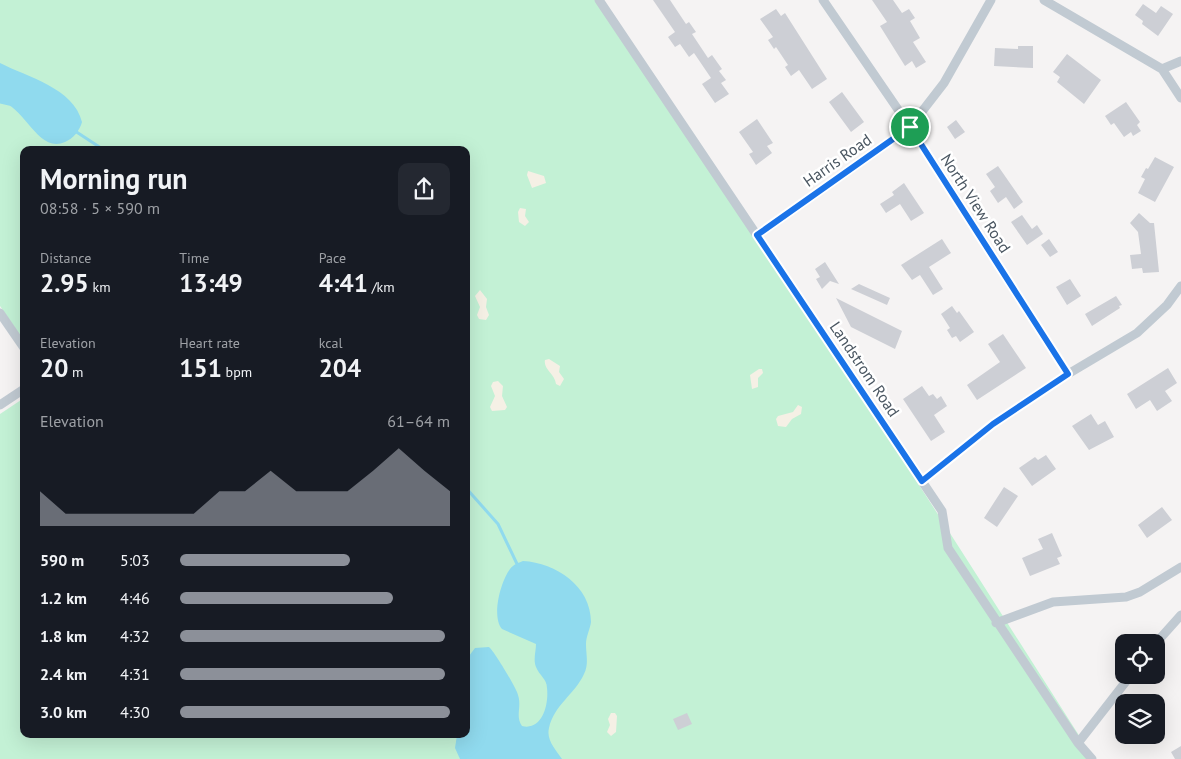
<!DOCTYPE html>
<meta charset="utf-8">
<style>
body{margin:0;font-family:"PT Sans",sans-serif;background:#242831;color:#f1f3f6;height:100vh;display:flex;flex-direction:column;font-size:19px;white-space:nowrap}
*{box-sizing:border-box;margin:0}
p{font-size:16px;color:#9ea1a6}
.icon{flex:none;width:28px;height:28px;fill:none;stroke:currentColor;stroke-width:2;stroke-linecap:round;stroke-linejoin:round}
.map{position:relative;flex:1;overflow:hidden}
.sheet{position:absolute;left:20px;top:146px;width:450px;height:592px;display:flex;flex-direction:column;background:#171b24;border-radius:10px;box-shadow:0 5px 20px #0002}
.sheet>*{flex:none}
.tools{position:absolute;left:1115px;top:634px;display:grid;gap:10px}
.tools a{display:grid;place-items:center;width:50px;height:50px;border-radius:10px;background:#171b24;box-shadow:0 5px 20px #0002;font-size:25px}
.pin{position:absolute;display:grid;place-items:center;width:42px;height:42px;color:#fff;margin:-21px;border:2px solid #fff;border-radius:50%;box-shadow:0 1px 5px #0007}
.round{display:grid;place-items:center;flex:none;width:52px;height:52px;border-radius:10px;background:#242831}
.overview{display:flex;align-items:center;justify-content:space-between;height:85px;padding:0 20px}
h1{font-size:28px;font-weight:600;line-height:38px}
.figures{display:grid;grid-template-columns:repeat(3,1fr);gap:8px;height:85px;padding:5px 20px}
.figures div{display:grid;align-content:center}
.figures b{font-size:25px;font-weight:600}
.figures small{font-size:14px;font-weight:400}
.figures p{font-size:14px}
.chart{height:140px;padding:10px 20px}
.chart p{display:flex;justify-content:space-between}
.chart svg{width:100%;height:90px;margin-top:5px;fill:#8c9099;opacity:.7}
ul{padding:0 20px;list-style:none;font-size:16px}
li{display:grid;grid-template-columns:80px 60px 1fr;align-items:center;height:38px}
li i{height:12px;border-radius:6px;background:#8c9099}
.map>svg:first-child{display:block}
.green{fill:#c3f1d5}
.sand{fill:#f5f0e5}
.water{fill:#90daee}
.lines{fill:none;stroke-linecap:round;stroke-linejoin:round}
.stream{stroke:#90daee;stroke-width:3}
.building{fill:#cdcfd5}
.minor{stroke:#c1cad2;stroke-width:9}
.route-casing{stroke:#fff;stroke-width:10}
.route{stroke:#1a73e8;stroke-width:6}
.labels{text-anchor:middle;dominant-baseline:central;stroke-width:5;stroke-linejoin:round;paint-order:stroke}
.street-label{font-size:16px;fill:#4a5661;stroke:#fff}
</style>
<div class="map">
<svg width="1181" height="759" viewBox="0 0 1181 759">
<rect width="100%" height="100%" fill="#f5f3f3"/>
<path class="green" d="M 0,0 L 595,0 C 769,247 931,503 1094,759 L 0,759 L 0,414 L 24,398 L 24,735 L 466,735 L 466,150 L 24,150 L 24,341 L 0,306 Z"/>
<path class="sand" d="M 528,171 L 544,176 L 546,183 L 532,188 L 527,175 Z
M 520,208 L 526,209 L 525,216 L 529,222 L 525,226 L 519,222 L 518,212 Z
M 480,290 L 487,299 L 486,307 L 489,315 L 486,320 L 479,319 L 477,315 L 480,307 L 475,296 Z
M 549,359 L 560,366 L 559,372 L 564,379 L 560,386 L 556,384 C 555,374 543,369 545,360 Z
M 759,369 L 762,369 L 763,373 L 758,378 L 758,387 L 752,389 L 750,375 Z
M 498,381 L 503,386 L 502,396 L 507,407 L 505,410 L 492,411 L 490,407 L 495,396 L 491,386 L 493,382 Z
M 798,405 L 802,407 L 801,414 L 792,419 L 786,427 L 778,426 L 776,419 L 778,416 L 793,412 Z
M 611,713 L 615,713 L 617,716 L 616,732 L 611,736 L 607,732 L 610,725 L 608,719 Z"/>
<path class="water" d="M 0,63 C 27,77 74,88 82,122 C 80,130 73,139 65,142 C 37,154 25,105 0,102 Z
M 523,561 C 556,563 591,586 591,622 C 590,629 586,637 586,644 C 586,655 589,664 584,674 C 575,694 554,705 549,728 C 546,740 556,750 562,759 L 460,759 L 455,748 L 457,735 L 466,735 L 466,660 L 475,648 L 489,647 C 494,651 517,689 518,695 C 522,707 515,716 522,726 C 542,731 549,705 547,688 C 547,679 539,675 536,667 C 533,660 536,651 536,644 L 502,629 C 491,616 501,581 510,569 C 514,564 518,563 523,561 Z"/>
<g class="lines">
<path class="stream" d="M 0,102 L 9,104
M 75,131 L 104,150
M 466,488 L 498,524 L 518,566"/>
</g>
<path class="building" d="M 653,0 L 670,0 L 686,24 L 689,22 L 696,32 L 692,34 L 708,58 L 712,55 L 722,69 L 719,71 L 726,80 L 721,83 L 729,94 L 715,103 L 702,84 L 711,78 L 694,53 L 689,57 L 680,44 L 675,47 L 668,37 L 675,32 Z
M 872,0 L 893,0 L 902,13 L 909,9 L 915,18 L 910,21 L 920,38 L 913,42 L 926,62 L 916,68 L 912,61 L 905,66 L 880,26 L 887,22 Z
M 1143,4 L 1156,13 L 1161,6 L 1173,14 L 1158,36 L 1142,24 L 1143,21 L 1135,15 Z
M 776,9 L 781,16 L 785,13 L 827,79 L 812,89 L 799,70 L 791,76 L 785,67 L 788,65 L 776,47 L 774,49 L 768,40 L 773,37 L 760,19 Z
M 1018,46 L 1033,46 L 1033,68 L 994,66 L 995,48 L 1018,49 Z
M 1067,54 L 1101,80 L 1084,104 L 1057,82 L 1060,77 L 1053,72 Z
M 842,92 L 864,122 L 851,132 L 829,102 Z
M 1126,102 L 1140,122 L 1137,125 L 1141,131 L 1133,136 L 1131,132 L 1124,137 L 1114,123 L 1111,125 L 1105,116 Z
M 757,119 L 773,143 L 767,146 L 772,153 L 756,165 L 749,154 L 753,152 L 739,132 Z
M 956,120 L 965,132 L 955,139 L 947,127 Z
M 1155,157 L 1174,167 L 1155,202 L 1138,193 L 1145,179 L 1141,177 L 1146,168 L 1148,169 Z
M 998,166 L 1023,202 L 1014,209 L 1006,197 L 998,203 L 990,191 L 995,187 L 986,174 Z
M 904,183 L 924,213 L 911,221 L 900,204 L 886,213 L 880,204 L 894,195 L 892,192 Z
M 1139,213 L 1150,223 L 1154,223 L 1159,272 L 1143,273 L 1142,268 L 1132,269 L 1130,255 L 1141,254 L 1138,232 L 1130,223 Z
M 1022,215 L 1032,229 L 1037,225 L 1043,234 L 1027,245 L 1011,222 Z
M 942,239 L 951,253 L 929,267 L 943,289 L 933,295 L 920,275 L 912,280 L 901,265 Z
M 1049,239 L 1058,252 L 1050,257 L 1041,245 Z
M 825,262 L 839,284 L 830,281 L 822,289 L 816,279 L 820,277 L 815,269 Z
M 1070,279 L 1081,296 L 1067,305 L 1056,287 Z
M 859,284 L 890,298 L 887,305 L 851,289 Z
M 1116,296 L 1122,305 L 1119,306 L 1120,308 L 1092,326 L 1085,314 Z
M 836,298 L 902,331 L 895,349 L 851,327 Z
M 952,306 L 957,313 L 959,311 L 974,332 L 960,342 L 956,336 L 952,338 L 947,330 L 950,328 L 941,314 Z
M 1003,334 L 1026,368 L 977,400 L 967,385 L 1000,362 L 988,344 Z
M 1168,368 L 1177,383 L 1165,391 L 1172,401 L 1157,411 L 1150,400 L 1136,409 L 1127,394 Z
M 922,386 L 929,396 L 933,394 L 937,399 L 941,396 L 947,406 L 934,415 L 945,432 L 931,441 L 903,399 Z
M 1091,414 L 1098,425 L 1105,421 L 1114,437 L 1089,450 L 1072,426 Z
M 1046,455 L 1056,469 L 1032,486 L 1019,468 L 1035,457 L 1038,460 Z
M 1004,487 L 1018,496 L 997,527 L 984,518 Z
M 1162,507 L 1172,520 L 1147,538 L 1138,525 Z
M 1052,533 L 1062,556 L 1057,558 L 1060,564 L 1030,576 L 1022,558 L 1043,549 L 1038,539 Z
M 687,713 L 692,724 L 678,730 L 673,719 Z
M 1181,746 L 1181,759 L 1175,759 L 1171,752 Z"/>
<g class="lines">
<path class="minor" d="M 599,0 L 942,511 L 948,548 L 1078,743 L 1092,759
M 823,0 L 910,127 L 1068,374
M 1044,0 L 1162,69 L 1181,61
M 1162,69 L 1181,98
M 757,235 L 910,127 L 944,83 L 991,0
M 0,313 L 24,348
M 0,405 L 24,389
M 922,481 L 993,424 L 1068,374 L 1137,333 L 1167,305 L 1181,286
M 996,623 L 1053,602 L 1126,597 L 1140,592 L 1181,567
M 1156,643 L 1181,615
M 1078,743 L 1131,675"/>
</g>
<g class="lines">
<defs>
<path id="route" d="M 910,127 L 1068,374 L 993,424 L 922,481 L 757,235 Z"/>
</defs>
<use href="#route" class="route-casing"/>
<use href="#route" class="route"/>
</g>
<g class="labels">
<g class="street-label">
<text transform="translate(837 160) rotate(-35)">Harris Road</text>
<text transform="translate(976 203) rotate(57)">North View Road</text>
<text transform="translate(865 369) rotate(56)">Landstrom Road</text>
</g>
</g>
</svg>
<div class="tools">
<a><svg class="icon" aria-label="locate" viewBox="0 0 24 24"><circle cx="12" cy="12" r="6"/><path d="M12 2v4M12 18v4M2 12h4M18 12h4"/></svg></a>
<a><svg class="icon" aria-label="layers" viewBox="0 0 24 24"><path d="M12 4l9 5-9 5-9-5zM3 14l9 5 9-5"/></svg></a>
</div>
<div class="pin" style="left:910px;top:127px;background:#1e9e55"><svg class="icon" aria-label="arrive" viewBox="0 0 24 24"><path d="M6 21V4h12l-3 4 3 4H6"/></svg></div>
<section class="sheet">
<div class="overview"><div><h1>Morning run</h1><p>08:58 · 5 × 590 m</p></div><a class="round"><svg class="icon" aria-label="share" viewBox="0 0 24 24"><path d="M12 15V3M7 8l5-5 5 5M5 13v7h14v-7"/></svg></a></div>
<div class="figures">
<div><p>Distance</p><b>2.95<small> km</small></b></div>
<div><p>Time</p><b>13:49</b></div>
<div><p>Pace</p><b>4:41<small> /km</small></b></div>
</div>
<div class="figures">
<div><p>Elevation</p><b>20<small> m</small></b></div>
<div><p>Heart rate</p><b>151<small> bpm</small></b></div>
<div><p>kcal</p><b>204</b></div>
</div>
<div class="chart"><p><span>Elevation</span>61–64 m</p>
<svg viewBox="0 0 160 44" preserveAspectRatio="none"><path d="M0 44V27L10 38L20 38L30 38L40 38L50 38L60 38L70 27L80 27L90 17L100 27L110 27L120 27L130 17L140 6L150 17L160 27V44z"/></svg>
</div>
<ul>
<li><b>590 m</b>5:03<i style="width:63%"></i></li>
<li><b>1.2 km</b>4:46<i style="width:79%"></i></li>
<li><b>1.8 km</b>4:32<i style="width:98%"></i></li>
<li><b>2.4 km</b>4:31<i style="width:98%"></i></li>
<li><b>3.0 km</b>4:30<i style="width:100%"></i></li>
</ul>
</section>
</div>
